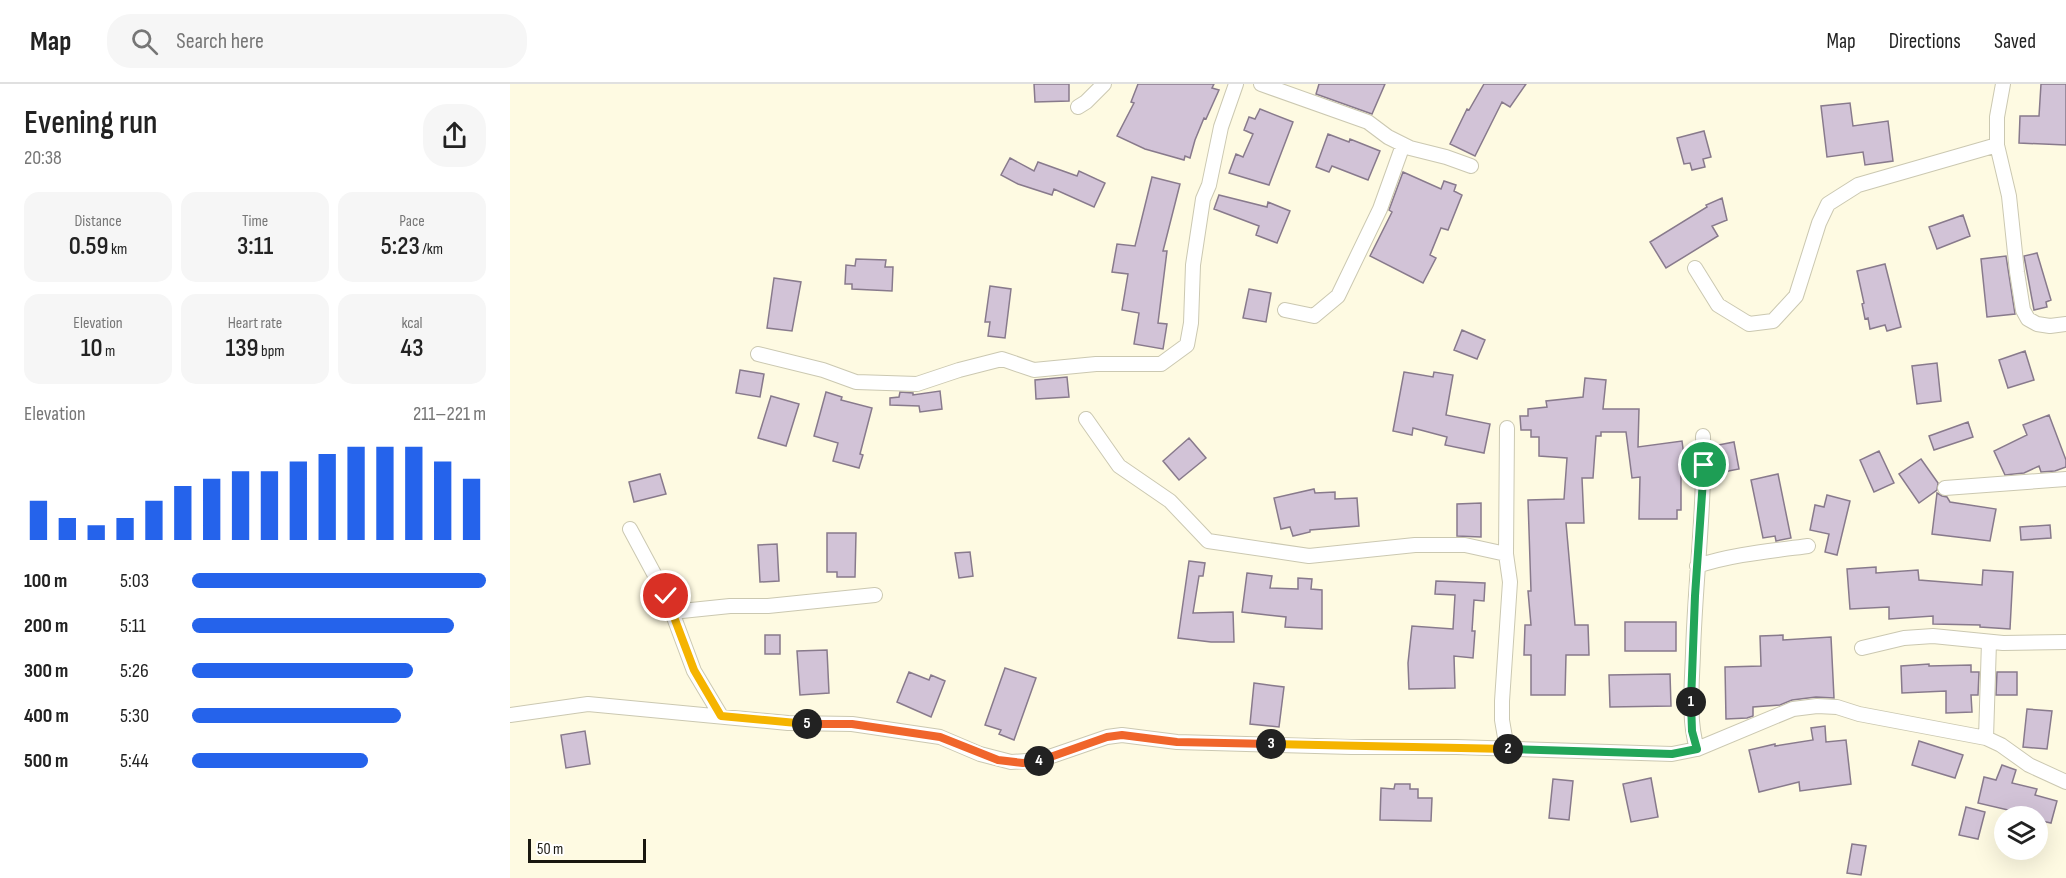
<!DOCTYPE html>
<meta charset="utf-8">
<style>
body{margin:0;font-family:"Sofia Sans Condensed",sans-serif;background:#f6f6f6;color:#222;height:100vh;display:flex;flex-direction:column;font-size:22px;white-space:nowrap}
*{box-sizing:border-box;margin:0}
p{font-size:20px;color:#767676}
.icon{flex:none;width:33px;height:33px;fill:none;stroke:currentColor;stroke-width:2;stroke-linecap:round;stroke-linejoin:round}
.map{position:relative;flex:1;overflow:hidden}
.drawer{display:flex;flex-direction:column;background:#fff;width:510px}
.drawer>*{flex:none}
.buttons{position:absolute;left:1484px;top:722px;display:grid;gap:12px}
.buttons a{display:grid;place-items:center;width:54px;height:54px;border-radius:50%;background:#fff;box-shadow:0 6px 24px #0002;font-size:30px}
.scale{position:absolute;left:18px;bottom:15px;width:118px;box-sizing:border-box;padding-left:6px;border:3px solid #19170f;border-top:0;font-size:16px;line-height:21px;white-space:nowrap;color:#19170f;-webkit-text-stroke:4px #fff;paint-order:stroke}
.pin{position:absolute;display:grid;place-items:center;width:51px;height:51px;color:#fff;margin:-26px;border:3px solid #fff;border-radius:50%;box-shadow:0 2px 6px #0007}
.km{position:absolute;width:30px;height:30px;margin:-15px;border-radius:50%;background:#222;color:#fff;font-size:16px;line-height:30px;text-align:center}
.round{display:grid;place-items:center;flex:none;width:63px;height:63px;border-radius:24px;background:#f6f6f6}
.head{display:flex;align-items:center;justify-content:space-between;height:102px;padding:0 24px}
h1{font-size:33px;font-weight:600;line-height:45px}
.figures{display:grid;grid-template-columns:repeat(3,1fr);gap:9px;height:102px;padding:6px 24px}
.figures div{display:grid;align-content:center;border-radius:15px;background:#f6f6f6;text-align:center}
.figures b{font-size:26px;font-weight:600}
.figures small{font-size:16px;font-weight:400}
.figures p{font-size:16px}
.chart{height:168px;padding:12px 24px}
.chart p{display:flex;justify-content:space-between}
.chart svg{width:100%;height:108px;margin-top:6px;stroke:#2563eb;stroke-width:6}
ul{padding:0 24px;list-style:none;font-size:20px}
li{display:grid;grid-template-columns:96px 72px 1fr;align-items:center;height:45px}
li i{height:15px;border-radius:8px;background:#2563eb}
header{display:flex;align-items:center;gap:36px;box-sizing:border-box;height:84px;padding:0 30px;background:#fff;border-bottom:2px solid #e0e0e0}
header strong{font-size:28px}
nav{display:flex;gap:33px;margin-inline-start:auto;font-size:21px}
.search{width:420px;height:54px;background:#f6f6f6;display:flex;align-items:center;gap:15px;box-sizing:border-box;padding:0 21px;border-radius:24px;color:#767676;font-size:22px}
main{display:flex;flex:1;min-height:0}
.map>svg:first-child{display:block}
.building{fill:#d2c3d7;stroke:#887a8c;stroke-width:1.5}
.lines{fill:none;stroke-linecap:round;stroke-linejoin:round}
.minor-casing{stroke:#cbc8b1;stroke-width:16}
.minor{stroke:#fff;stroke-width:14}
.split-1-casing{stroke:#fff;stroke-width:12}
.split-2-casing{stroke:#fff;stroke-width:12}
.split-3-casing{stroke:#fff;stroke-width:12}
.split-4-casing{stroke:#fff;stroke-width:12}
.split-5-casing{stroke:#fff;stroke-width:12}
.split-6-casing{stroke:#fff;stroke-width:12}
.split-1{stroke:#22a559;stroke-width:8}
.split-2{stroke:#22a559;stroke-width:8}
.split-3{stroke:#f5b400;stroke-width:8}
.split-4{stroke:#f0652b;stroke-width:8}
.split-5{stroke:#f0652b;stroke-width:8}
.split-6{stroke:#f5b400;stroke-width:8}
</style>
<header>
<strong>Map</strong>
<div class="search"><svg class="icon" aria-label="search" viewBox="0 0 24 24"><circle cx="10" cy="10" r="6"/><path d="M15 15l6 6"/></svg>Search here</div>
<nav><a>Map</a><a>Directions</a><a>Saved</a></nav>
</header>
<main>
<section class="drawer">
<div class="head"><div><h1>Evening run</h1><p>20:38</p></div><a class="round"><svg class="icon" aria-label="share" viewBox="0 0 24 24"><path d="M12 15V3M7 8l5-5 5 5M5 13v7h14v-7"/></svg></a></div>
<div class="figures">
<div><p>Distance</p><b>0.59<small> km</small></b></div>
<div><p>Time</p><b>3:11</b></div>
<div><p>Pace</p><b>5:23<small> /km</small></b></div>
</div>
<div class="figures">
<div><p>Elevation</p><b>10<small> m</small></b></div>
<div><p>Heart rate</p><b>139<small> bpm</small></b></div>
<div><p>kcal</p><b>43</b></div>
</div>
<div class="chart"><p><span>Elevation</span>211–221 m</p>
<svg viewBox="0 0 160 44" preserveAspectRatio="none"><path d="M5 44V28M15 44V35M25 44V38M35 44V35M45 44V28M55 44V22M65 44V19M75 44V16M85 44V16M95 44V12M105 44V9M115 44V6M125 44V6M135 44V6M145 44V12M155 44V19"/></svg>
</div>
<ul>
<li><b>100 m</b>5:03<i style="width:100%"></i></li>
<li><b>200 m</b>5:11<i style="width:89%"></i></li>
<li><b>300 m</b>5:26<i style="width:75%"></i></li>
<li><b>400 m</b>5:30<i style="width:71%"></i></li>
<li><b>500 m</b>5:44<i style="width:60%"></i></li>
</ul>
</section>
<div class="map">
<svg width="1556" height="794" viewBox="0 0 1556 794">
<rect width="100%" height="100%" fill="#fefae2"/>
<path class="building" d="M 524,0 L 559,0 L 559,17 L 525,18 Z
M 628,0 L 704,0 L 702,4 L 709,6 L 696,35 L 694,34 L 685,56 L 680,74 L 675,72 L 674,76 L 635,65 L 607,52 L 624,19 L 621,18 Z
M 809,0 L 875,0 L 862,30 L 806,10 Z
M 974,0 L 1016,0 L 1000,23 L 992,18 L 965,72 L 940,60 L 957,25 L 959,26 Z
M 1531,0 L 1556,0 L 1556,61 L 1509,59 L 1510,32 L 1529,32 Z
M 1340,19 L 1343,42 L 1378,37 L 1383,77 L 1355,81 L 1353,68 L 1317,73 L 1311,22 Z
M 750,25 L 783,38 L 759,101 L 719,89 L 726,70 L 733,73 L 743,50 L 734,46 L 739,33 L 745,35 Z
M 1194,47 L 1201,73 L 1193,75 L 1195,83 L 1182,86 L 1180,79 L 1174,80 L 1167,54 Z
M 818,50 L 839,58 L 840,55 L 870,67 L 858,96 L 822,82 L 819,88 L 806,83 Z
M 500,74 L 524,87 L 528,78 L 567,92 L 569,87 L 595,99 L 584,123 L 544,105 L 542,111 L 508,100 L 491,91 Z
M 893,88 L 931,105 L 934,97 L 946,101 L 944,107 L 952,111 L 938,146 L 931,144 L 920,171 L 926,174 L 913,199 L 860,172 L 882,128 L 879,126 Z
M 642,93 L 670,100 L 653,167 L 657,167 L 648,239 L 657,240 L 653,265 L 624,260 L 629,229 L 612,226 L 618,190 L 602,188 L 607,160 L 625,162 Z
M 709,111 L 757,123 L 758,118 L 780,127 L 767,159 L 746,151 L 749,142 L 704,125 Z
M 1212,114 L 1217,136 L 1202,142 L 1208,152 L 1156,184 L 1140,158 L 1197,123 L 1196,121 Z
M 1453,131 L 1460,152 L 1427,165 L 1419,143 Z
M 1527,169 L 1541,216 L 1536,218 L 1537,223 L 1524,226 L 1514,172 Z
M 1496,172 L 1505,230 L 1477,233 L 1471,175 Z
M 346,175 L 376,176 L 375,183 L 383,183 L 382,207 L 342,205 L 342,200 L 335,200 L 336,181 L 345,182 Z
M 1375,180 L 1391,243 L 1377,247 L 1375,241 L 1360,245 L 1358,234 L 1355,235 L 1352,220 L 1354,219 L 1347,187 Z
M 264,194 L 291,198 L 282,247 L 257,244 Z
M 480,202 L 501,205 L 495,254 L 478,252 L 480,238 L 475,238 Z
M 739,205 L 761,209 L 756,238 L 733,234 Z
M 952,246 L 975,256 L 967,275 L 944,266 Z
M 1515,267 L 1524,296 L 1498,304 L 1489,276 Z
M 1427,279 L 1431,317 L 1407,320 L 1402,282 Z
M 230,286 L 254,290 L 250,313 L 226,309 Z
M 894,288 L 923,293 L 924,288 L 943,291 L 936,331 L 980,340 L 974,369 L 935,361 L 937,353 L 903,344 L 902,351 L 883,347 Z
M 557,293 L 559,313 L 526,315 L 525,296 Z
M 1075,294 L 1096,296 L 1093,325 L 1129,325 L 1128,363 L 1172,357 L 1176,387 L 1171,388 L 1171,426 L 1167,426 L 1167,435 L 1129,435 L 1130,393 L 1122,394 L 1116,348 L 1091,348 L 1091,352 L 1086,352 L 1083,394 L 1072,394 L 1074,439 L 1056,439 L 1065,541 L 1078,541 L 1079,571 L 1056,571 L 1055,611 L 1021,611 L 1021,571 L 1014,571 L 1015,541 L 1021,541 L 1018,507 L 1021,507 L 1018,416 L 1054,415 L 1057,374 L 1029,372 L 1029,353 L 1021,353 L 1021,346 L 1011,346 L 1010,332 L 1018,332 L 1018,325 L 1037,323 L 1036,317 L 1073,313 Z
M 430,307 L 432,325 L 410,328 L 409,322 L 380,321 L 380,314 L 389,313 L 390,308 L 403,309 L 403,311 Z
M 316,308 L 332,313 L 331,316 L 362,324 L 350,370 L 353,371 L 349,384 L 323,377 L 328,359 L 304,352 Z
M 261,312 L 289,320 L 276,362 L 248,354 Z
M 1539,331 L 1556,376 L 1556,383 L 1545,387 L 1531,388 L 1529,382 L 1514,389 L 1495,391 L 1484,367 L 1517,351 L 1513,341 Z
M 1458,338 L 1463,353 L 1424,366 L 1419,352 Z
M 679,354 L 696,374 L 669,396 L 653,377 Z
M 1224,358 L 1229,385 L 1208,389 L 1203,362 Z
M 1369,367 L 1384,399 L 1364,408 L 1350,376 Z
M 1411,375 L 1428,399 L 1427,406 L 1409,419 L 1389,390 Z
M 150,390 L 156,410 L 124,418 L 119,398 Z
M 1268,390 L 1281,454 L 1266,457 L 1265,452 L 1253,454 L 1241,396 Z
M 804,405 L 805,409 L 825,408 L 825,415 L 847,414 L 849,442 L 800,446 L 800,448 L 783,452 L 780,443 L 771,445 L 764,414 Z
M 1427,409 L 1432,412 L 1437,413 L 1440,418 L 1486,425 L 1480,457 L 1422,450 Z
M 1317,411 L 1340,417 L 1327,471 L 1315,468 L 1319,450 L 1300,446 L 1305,421 L 1314,423 Z
M 971,419 L 971,453 L 947,452 L 947,420 Z
M 1540,441 L 1541,454 L 1511,456 L 1510,443 Z
M 317,449 L 346,449 L 345,493 L 327,493 L 327,488 L 317,488 Z
M 267,460 L 269,497 L 250,498 L 248,461 Z
M 460,468 L 463,492 L 449,494 L 445,469 Z
M 679,477 L 695,479 L 693,492 L 689,492 L 683,529 L 723,528 L 724,558 L 701,558 L 668,554 Z
M 1366,483 L 1366,489 L 1408,486 L 1409,496 L 1472,501 L 1473,486 L 1503,488 L 1500,545 L 1470,543 L 1470,541 L 1423,540 L 1423,532 L 1379,535 L 1379,523 L 1340,525 L 1337,485 Z
M 737,489 L 762,492 L 760,504 L 788,505 L 788,494 L 802,495 L 801,505 L 812,506 L 812,545 L 775,543 L 776,533 L 732,528 Z
M 926,497 L 975,499 L 974,517 L 964,516 L 962,547 L 965,547 L 963,574 L 944,572 L 945,604 L 899,605 L 898,579 L 902,542 L 943,545 L 945,511 L 925,510 Z
M 1115,538 L 1166,538 L 1166,567 L 1115,567 Z
M 255,551 L 270,551 L 270,570 L 255,570 Z
M 1273,551 L 1273,556 L 1321,553 L 1324,614 L 1306,613 L 1282,616 L 1270,621 L 1243,623 L 1243,632 L 1237,634 L 1216,635 L 1215,583 L 1251,582 L 1250,552 Z
M 317,566 L 319,609 L 290,611 L 287,567 Z
M 1419,580 L 1419,582 L 1461,581 L 1461,588 L 1469,588 L 1468,611 L 1461,611 L 1462,628 L 1436,629 L 1436,607 L 1392,609 L 1391,582 Z
M 495,584 L 526,594 L 504,656 L 489,650 L 491,646 L 475,641 Z
M 399,588 L 419,596 L 421,591 L 435,597 L 421,633 L 387,618 Z
M 1487,588 L 1507,588 L 1507,611 L 1486,611 Z
M 1160,590 L 1161,622 L 1100,623 L 1099,591 Z
M 744,599 L 774,603 L 769,643 L 740,640 Z
M 1517,625 L 1542,627 L 1537,665 L 1513,663 Z
M 1315,642 L 1316,658 L 1336,656 L 1341,700 L 1290,707 L 1289,698 L 1249,708 L 1239,666 L 1265,660 L 1265,662 L 1303,656 L 1301,644 Z
M 75,647 L 80,680 L 56,684 L 51,651 Z
M 1409,657 L 1453,671 L 1445,694 L 1402,681 Z
M 1492,681 L 1506,686 L 1502,699 L 1527,705 L 1525,711 L 1547,717 L 1541,739 L 1527,736 L 1527,732 L 1510,732 L 1511,729 L 1468,719 L 1474,693 L 1486,696 Z
M 1141,694 L 1148,733 L 1121,738 L 1113,700 Z
M 1043,695 L 1063,697 L 1059,736 L 1039,734 Z
M 885,700 L 900,700 L 900,705 L 908,705 L 908,714 L 922,714 L 921,737 L 870,736 L 871,704 L 884,705 Z
M 1456,723 L 1475,728 L 1468,755 L 1449,751 Z
M 1342,760 L 1356,762 L 1351,791 L 1337,789 Z"/>
<g class="lines">
<defs>
<path id="minor" d="M 751,0 L 858,38 L 878,53 L 900,64 L 936,73 L 961,82
M 1493,0 L 1487,33 L 1487,61 L 1499,112 L 1507,188 L 1513,226 L 1518,235 L 1527,240 L 1540,242 L 1556,240
M 568,23 L 576,18 L 594,0
M 1185,184 L 1208,221 L 1239,240 L 1263,237 L 1286,212 L 1309,139 L 1318,120 L 1348,101 L 1487,61
M 775,226 L 804,232 L 828,212 L 870,125 L 893,61
M 248,270 L 313,286 L 346,298 L 407,300 L 449,286 L 492,275 L 524,286 L 586,280 L 651,280 L 677,261 L 681,239 L 683,181 L 693,115 L 699,101 L 711,43 L 726,0
M 576,335 L 609,382 L 660,417 L 698,457 L 799,472 L 905,461 L 955,461 L 996,470
M 997,344 L 996,470 L 1000,498 L 992,617 L 992,636 L 997,665
M 1435,404 L 1556,395
M 120,445 L 156,512 L 184,587 L 211,632
M 1187,482 C 1223,470 1261,467 1298,462
M 162,528 L 220,522 L 258,522 L 365,511
M 1352,564 L 1394,554 L 1423,552 L 1493,559 L 1556,558
M 0,631 L 78,620 L 278,639 L 342,640 L 430,653 L 470,670 L 501,678 L 530,676 L 597,653 L 612,651 L 667,658 L 841,663 L 946,663 L 1162,670 L 1187,665 L 1283,625 L 1307,622 L 1327,623 L 1349,630 L 1476,654 L 1491,661 L 1519,681 L 1556,698
M 1476,654 L 1479,558
M 1187,665 C 1178,634 1182,601 1183,569 C 1185,497 1195,424 1193,352"/>
</defs>
<use href="#minor" class="minor-casing"/>
<use href="#minor" class="minor"/>
</g>
<g class="lines">
<defs>
<path id="split-1" d="M 1181,618 L 1185,512 L 1194,381"/>
<path id="split-2" d="M 998,665 L 1162,670 L 1187,665 L 1182,647 L 1181,618"/>
<path id="split-3" d="M 761,660 L 998,665"/>
<path id="split-4" d="M 529,677 L 597,653 L 612,651 L 667,658 L 761,660"/>
<path id="split-5" d="M 297,640 L 342,640 L 430,653 L 488,676 L 513,679 L 529,677"/>
<path id="split-6" d="M 156,512 L 184,586 L 211,632 L 297,640"/>
</defs>
<use href="#split-1" class="split-1-casing"/>
<use href="#split-2" class="split-2-casing"/>
<use href="#split-3" class="split-3-casing"/>
<use href="#split-4" class="split-4-casing"/>
<use href="#split-5" class="split-5-casing"/>
<use href="#split-6" class="split-6-casing"/>
<use href="#split-1" class="split-1"/>
<use href="#split-2" class="split-2"/>
<use href="#split-3" class="split-3"/>
<use href="#split-4" class="split-4"/>
<use href="#split-5" class="split-5"/>
<use href="#split-6" class="split-6"/>
</g>
</svg>
<div class="buttons">
<a><svg class="icon" aria-label="layers" viewBox="0 0 24 24"><path d="M12 4l9 5-9 5-9-5zM3 14l9 5 9-5"/></svg></a>
</div>
<div class="scale">50 m</div>
<div class="pin" style="left:1194px;top:381px;background:#1e9e55"><svg class="icon" aria-label="arrive" viewBox="0 0 24 24"><path d="M6 21V4h12l-3 4 3 4H6"/></svg></div>
<div class="pin" style="left:156px;top:512px;background:#d93025"><svg class="icon" aria-label="check" viewBox="0 0 24 24"><path d="M5 12l5 5 9-10"/></svg></div>
<b class="km" style="left:1181px;top:618px">1</b>
<b class="km" style="left:998px;top:665px">2</b>
<b class="km" style="left:761px;top:660px">3</b>
<b class="km" style="left:529px;top:677px">4</b>
<b class="km" style="left:297px;top:640px">5</b>
</div>
</main>
